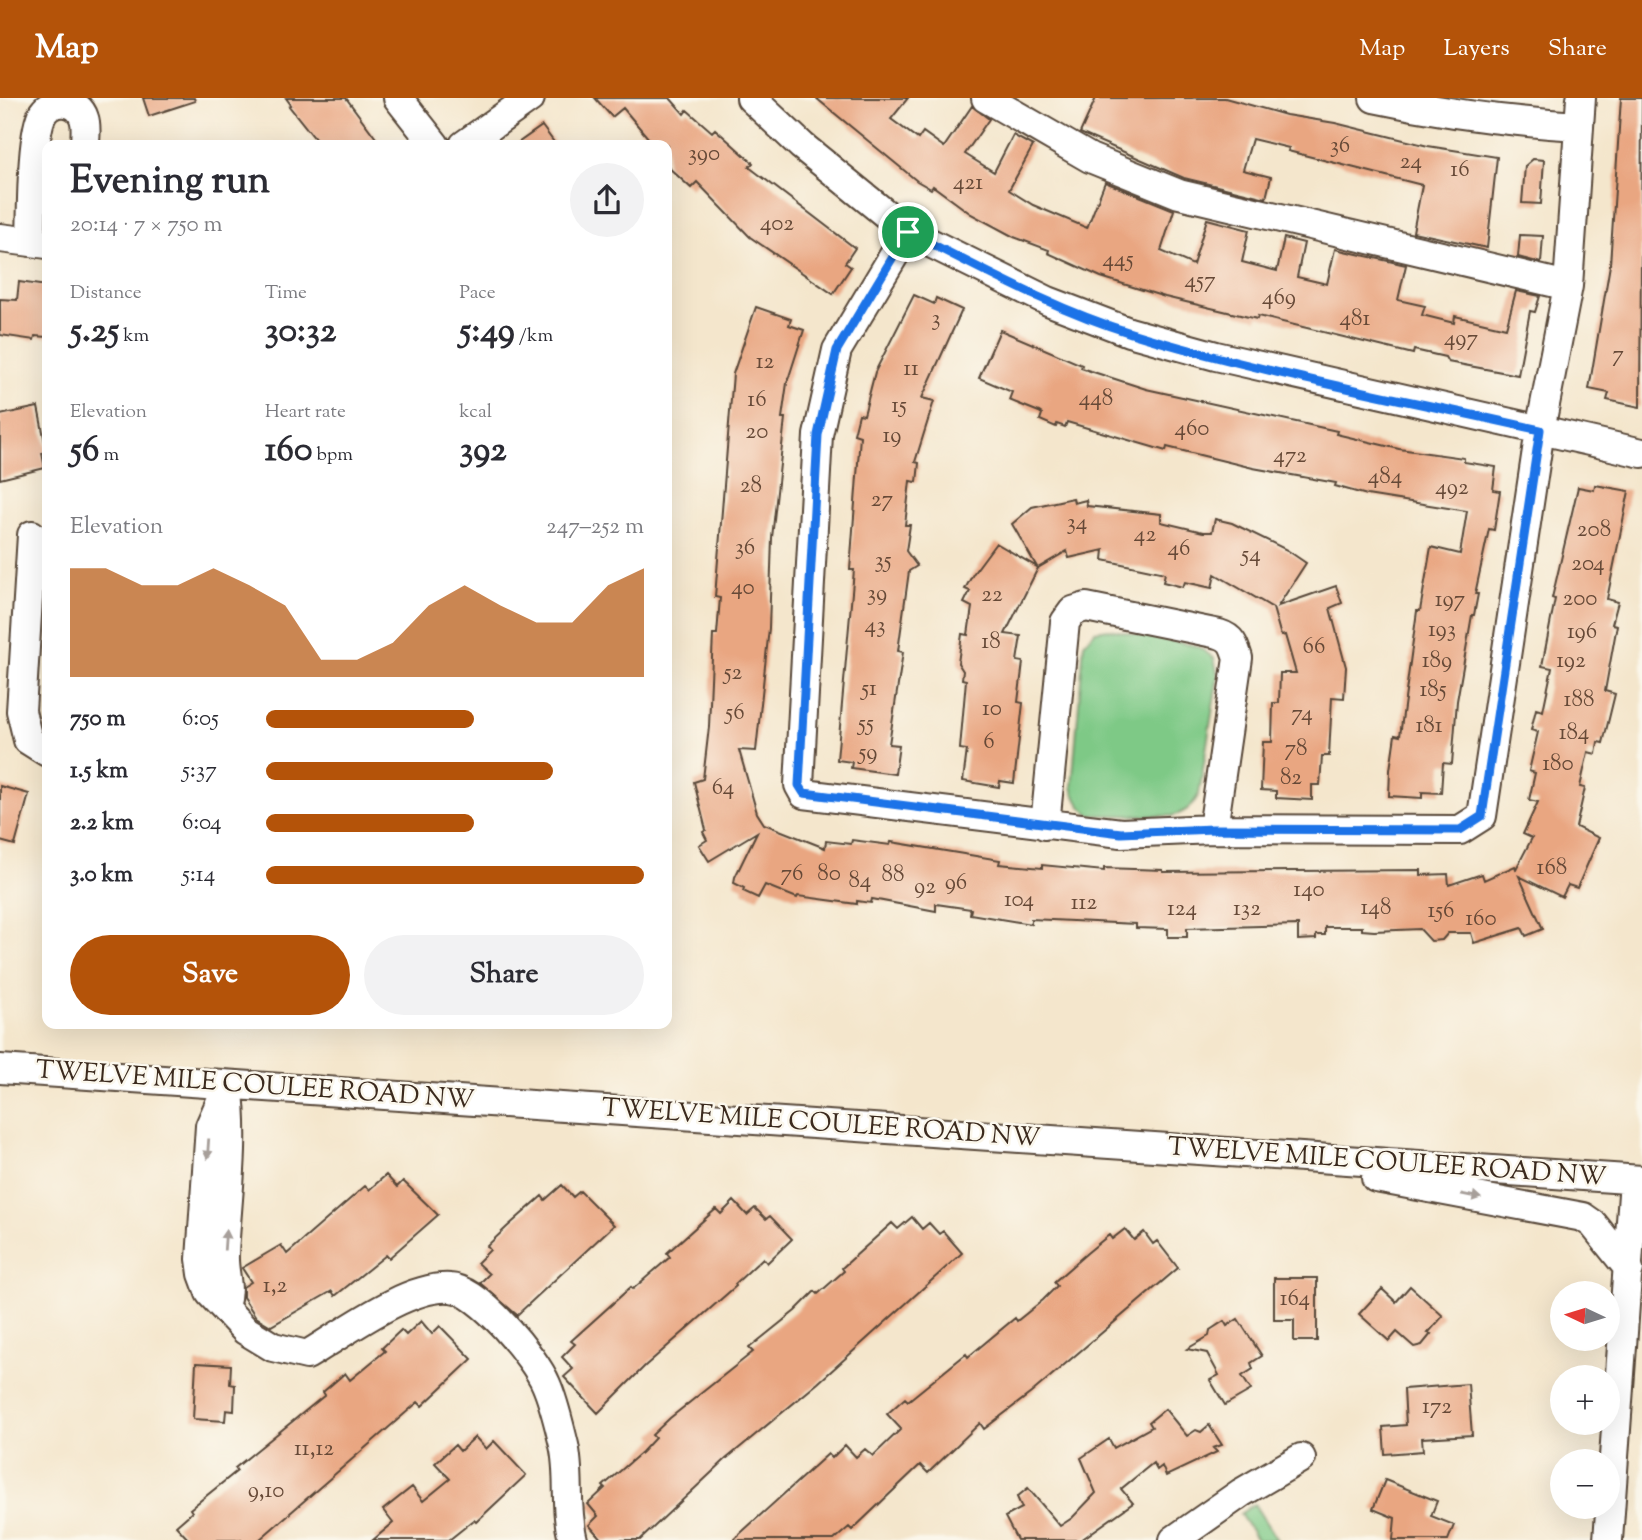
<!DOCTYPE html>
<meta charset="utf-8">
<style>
body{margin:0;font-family:"Sorts Mill Goudy",serif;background:#f2f2f3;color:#2b2b33;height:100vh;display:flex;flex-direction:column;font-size:26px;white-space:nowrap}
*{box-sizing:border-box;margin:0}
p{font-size:23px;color:#7c7c81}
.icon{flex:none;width:38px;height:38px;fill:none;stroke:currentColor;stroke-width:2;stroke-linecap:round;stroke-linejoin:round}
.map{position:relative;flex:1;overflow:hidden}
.panel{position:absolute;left:42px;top:42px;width:630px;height:889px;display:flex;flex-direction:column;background:#fff;border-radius:14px;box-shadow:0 7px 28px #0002}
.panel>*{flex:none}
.needle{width:46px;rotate:274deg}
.tools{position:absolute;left:1550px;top:1183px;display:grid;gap:14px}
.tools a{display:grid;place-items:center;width:70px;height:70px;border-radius:50%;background:#fff;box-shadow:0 7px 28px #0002;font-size:35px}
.pin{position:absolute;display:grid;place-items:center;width:60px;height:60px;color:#fff;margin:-30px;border:4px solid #fff;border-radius:50%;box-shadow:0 2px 7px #0007}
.round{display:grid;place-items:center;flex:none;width:74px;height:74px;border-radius:37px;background:#f2f2f3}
.overview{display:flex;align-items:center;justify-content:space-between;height:119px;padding:0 28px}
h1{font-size:38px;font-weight:700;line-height:52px}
.metrics{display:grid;grid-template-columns:repeat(3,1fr);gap:10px;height:119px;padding:7px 28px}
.metrics div{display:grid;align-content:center}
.metrics b{font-size:35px;font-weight:700}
.metrics small{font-size:19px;font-weight:400}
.metrics p{font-size:19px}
.chart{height:196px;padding:14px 28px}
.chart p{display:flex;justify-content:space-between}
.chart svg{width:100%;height:126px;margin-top:7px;fill:#b45309;opacity:.7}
.cta{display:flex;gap:14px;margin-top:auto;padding:14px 28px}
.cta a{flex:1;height:80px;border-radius:42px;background:#b45309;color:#fff;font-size:28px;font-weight:700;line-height:80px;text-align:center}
.cta a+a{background:#f2f2f3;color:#2b2b33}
ul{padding:0 28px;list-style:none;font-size:23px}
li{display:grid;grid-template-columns:112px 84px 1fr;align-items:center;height:52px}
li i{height:18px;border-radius:9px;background:#b45309}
header{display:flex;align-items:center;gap:42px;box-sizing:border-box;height:98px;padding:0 35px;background:#b45309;color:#fff}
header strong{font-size:33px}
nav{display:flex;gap:38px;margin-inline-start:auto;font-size:24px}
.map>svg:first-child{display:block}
.green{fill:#7ec986;stroke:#5c7a52;stroke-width:2}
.building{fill:#e9a681}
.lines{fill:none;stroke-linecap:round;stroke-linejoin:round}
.minor-casing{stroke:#574638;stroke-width:32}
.minor{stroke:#fff;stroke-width:28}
.oneway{fill:#a79f9a}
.route-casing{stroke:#fff;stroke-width:14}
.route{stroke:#1a73e8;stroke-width:9}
.labels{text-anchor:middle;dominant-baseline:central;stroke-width:5;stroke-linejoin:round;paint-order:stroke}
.number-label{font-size:23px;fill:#664937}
.street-label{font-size:26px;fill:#3b2a1e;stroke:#fbf7ec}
</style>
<header>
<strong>Map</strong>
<nav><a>Map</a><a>Layers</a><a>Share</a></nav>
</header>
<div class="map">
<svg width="1642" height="1442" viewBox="0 0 1642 1442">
<rect width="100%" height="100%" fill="#fbf7ec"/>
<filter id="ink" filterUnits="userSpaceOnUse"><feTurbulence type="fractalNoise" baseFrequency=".0143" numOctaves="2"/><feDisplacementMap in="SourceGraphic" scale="14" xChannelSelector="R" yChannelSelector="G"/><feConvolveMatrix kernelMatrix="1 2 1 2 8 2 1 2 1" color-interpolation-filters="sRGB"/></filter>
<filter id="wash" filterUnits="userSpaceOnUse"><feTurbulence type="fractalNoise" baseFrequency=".00686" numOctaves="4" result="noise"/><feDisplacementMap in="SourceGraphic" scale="28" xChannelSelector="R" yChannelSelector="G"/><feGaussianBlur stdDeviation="1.57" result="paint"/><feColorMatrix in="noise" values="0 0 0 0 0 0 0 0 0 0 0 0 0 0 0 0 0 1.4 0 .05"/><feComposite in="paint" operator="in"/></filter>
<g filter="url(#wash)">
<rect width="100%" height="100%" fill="#f4e6cc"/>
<path class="green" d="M 1109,531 L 1197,548 L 1214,560 L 1218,578 L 1199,696 C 1192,709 1186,714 1172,718 L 1091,717 C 1080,710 1076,702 1072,689 L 1084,545 L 1095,533 Z
M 1254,1406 L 1277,1442 L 1257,1442 L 1240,1416 Z"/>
<g id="blocks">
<path class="building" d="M 143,0 L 194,0 L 195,3 L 149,18 Z
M 286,0 L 346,0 L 381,47 L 320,47 L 289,8 L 291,7 Z
M 595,0 L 670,0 L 684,16 L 687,12 L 712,34 L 715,31 L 753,65 L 749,69 L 855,150 L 845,165 L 851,169 L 833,196 L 750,139 L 697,84 L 691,90 L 667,68 L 667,47 L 654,47 L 623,10 L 612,19 Z
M 816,0 L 908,0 L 891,21 L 918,41 L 923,34 L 944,49 L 972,8 L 989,21 L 965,56 L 994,74 L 1013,37 L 1033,48 L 1009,92 L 1033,107 L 1087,130 L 1105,84 L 1174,112 L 1161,153 L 1193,167 L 1207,121 L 1249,132 L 1242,164 L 1277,173 L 1284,140 L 1304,145 L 1297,179 L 1327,186 L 1335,151 L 1406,167 L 1398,202 L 1425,208 L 1422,217 L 1454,225 L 1455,218 L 1506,230 L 1516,193 L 1540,198 L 1535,214 L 1530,213 L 1518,277 L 1448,264 L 1445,259 L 1414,252 L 1413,256 L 1258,218 L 1257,221 L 1165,199 L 1101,179 L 1048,155 L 1049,152 L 1014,139 L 971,116 L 933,88 L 931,91 L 917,83 Z
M 1096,0 L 1225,0 L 1286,17 L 1335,25 L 1428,48 L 1497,59 L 1487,150 L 1413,134 L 1422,87 L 1288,53 L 1289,50 L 1252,41 L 1243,72 L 1271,79 L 1266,100 L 1184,80 L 1080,35 Z
M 1621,0 L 1642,0 L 1640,309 L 1607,302 L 1609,295 L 1589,291 L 1610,167 Z
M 542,28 L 556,47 L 515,47 Z
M 1533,61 L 1544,62 L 1541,106 L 1522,105 L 1525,68 Z
M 1520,137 L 1543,138 L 1541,165 L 1518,159 Z
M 19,184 L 47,188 L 47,239 L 35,238 L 34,242 L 0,237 L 0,201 L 17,202 Z
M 914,197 L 934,206 L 936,200 L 962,212 L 922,300 L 934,303 L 915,364 L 919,365 L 917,384 L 910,383 L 905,427 L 910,427 L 906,453 L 917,468 L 909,473 L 898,553 L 903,554 L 889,646 L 899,647 L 895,676 L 851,670 L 852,664 L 837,662 L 854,472 L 850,472 L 860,338 L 854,336 L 859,316 L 864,317 L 875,274 Z
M 756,209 L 791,221 L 789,227 L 804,232 L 787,285 L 782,320 L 785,320 L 772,440 L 769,530 L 756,653 L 739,652 L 757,715 L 764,726 L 825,750 L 826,743 L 851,746 L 852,742 L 890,747 L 891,744 L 1000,762 L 999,766 L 1042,770 L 1042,767 L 1104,773 L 1104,770 L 1163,772 L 1163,774 L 1421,772 L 1421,777 L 1448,776 L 1449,787 L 1482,776 L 1484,782 L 1515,768 L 1516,771 L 1532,740 L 1523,736 L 1538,704 L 1529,702 L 1535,675 L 1529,673 L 1538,634 L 1531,632 L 1536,611 L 1543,613 L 1552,570 L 1542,568 L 1555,501 L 1552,500 L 1578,389 L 1594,392 L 1595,387 L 1629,393 L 1607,501 L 1618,504 L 1612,526 L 1617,527 L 1605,593 L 1615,596 L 1603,645 L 1598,644 L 1596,656 L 1588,654 L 1580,689 L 1585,690 L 1576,729 L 1599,740 L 1577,790 L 1568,787 L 1562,799 L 1519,778 L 1543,831 L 1526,838 L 1522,830 L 1474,845 L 1471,835 L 1448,835 L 1442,842 L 1431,843 L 1420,831 L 1374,833 L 1362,832 L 1362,829 L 1325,829 L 1325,837 L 1316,837 L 1316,841 L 1298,842 L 1298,827 L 1187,830 L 1187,839 L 1168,839 L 1168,831 L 1136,830 L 1136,826 L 1031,821 L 1031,826 L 970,816 L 971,811 L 936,806 L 936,813 L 872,801 L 871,805 L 857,803 L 857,806 L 798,798 L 797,800 L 765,787 L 758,800 L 743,793 L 744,790 L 734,785 L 735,779 L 757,734 L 709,763 L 699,747 L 707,742 L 703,734 L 706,732 L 694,684 L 703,681 L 709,629 L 713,536 L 717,536 L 720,500 L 715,499 L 733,276 Z
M 1000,232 L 1082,267 L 1081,270 L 1146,291 L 1337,333 L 1336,336 L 1399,351 L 1464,360 L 1464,364 L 1496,369 L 1493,392 L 1500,393 L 1494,432 L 1489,431 L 1475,496 L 1478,496 L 1474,517 L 1472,517 L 1457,603 L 1452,666 L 1443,665 L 1441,695 L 1422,694 L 1422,700 L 1389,698 L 1390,672 L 1395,637 L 1400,638 L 1417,513 L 1420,513 L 1431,449 L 1460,456 L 1467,413 L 1367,397 L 1335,388 L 1336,385 L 1253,370 L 1167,349 L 1166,353 L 1067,324 L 1065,329 L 1057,326 L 1056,329 L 1040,322 L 1042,316 L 1039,314 L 1009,302 L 1012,294 L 979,280 Z
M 38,309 L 47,354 L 42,355 L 45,370 L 0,381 L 0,317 Z
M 1073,400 L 1074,405 L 1086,402 L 1087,408 L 1161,416 L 1161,424 L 1203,434 L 1212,434 L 1215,421 L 1232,425 L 1287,452 L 1306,465 L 1278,508 L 1336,488 L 1342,505 L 1330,510 L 1346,569 L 1344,600 L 1332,599 L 1329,658 L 1322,658 L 1320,687 L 1312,687 L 1312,702 L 1276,700 L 1276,693 L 1261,692 L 1263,644 L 1272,644 L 1273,605 L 1279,605 L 1280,575 L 1296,575 L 1285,537 L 1281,538 L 1273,510 L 1215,476 L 1212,490 L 1185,484 L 1183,489 L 1163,484 L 1165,475 L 1103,462 L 1104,452 L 1069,460 L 1067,453 L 1038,470 L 1005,536 L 1021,538 L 1017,563 L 1023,564 L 1018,604 L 1023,605 L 1014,685 L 1000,683 L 999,689 L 963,683 L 967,652 L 960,651 L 966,582 L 962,581 L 963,573 L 958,565 L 962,536 L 968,537 L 972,509 L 964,505 L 970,493 L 965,491 L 973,476 L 996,445 L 1037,469 L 1012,426 L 1032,409 Z
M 0,688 L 29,696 L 15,747 L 0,743 Z
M 386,1077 L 397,1089 L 403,1083 L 438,1117 L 389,1160 L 386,1157 L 335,1198 L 332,1193 L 271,1228 L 256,1219 L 243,1199 L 243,1189 L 251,1184 L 242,1170 L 281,1147 L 287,1156 L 365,1088 L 369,1092 Z
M 562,1087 L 573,1099 L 580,1093 L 614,1127 L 517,1217 L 480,1185 L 489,1176 L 477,1165 L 490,1152 L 487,1148 L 507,1129 L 542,1098 L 545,1102 Z
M 734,1103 L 747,1117 L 755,1110 L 766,1121 L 770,1118 L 792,1141 L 767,1165 L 763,1160 L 735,1186 L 736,1188 L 645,1268 L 598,1315 L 564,1279 L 573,1271 L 562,1259 L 575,1246 L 571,1243 L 631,1189 L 633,1191 L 670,1159 L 667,1155 L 716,1111 L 721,1116 Z
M 912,1119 L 922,1131 L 929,1125 L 939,1136 L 943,1133 L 962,1155 L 818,1285 L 726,1361 L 640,1442 L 602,1442 L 589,1427 L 598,1418 L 588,1406 L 605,1390 L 603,1388 L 642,1354 L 655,1340 L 652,1337 L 670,1320 L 753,1254 L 749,1250 L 795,1213 L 815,1193 L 818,1196 L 844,1173 L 842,1170 L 892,1125 L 898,1131 Z
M 1125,1131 L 1134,1142 L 1144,1134 L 1153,1146 L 1157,1143 L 1178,1170 L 1031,1295 L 984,1331 L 980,1325 L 928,1375 L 920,1367 L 852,1432 L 849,1429 L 834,1442 L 733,1442 L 828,1356 L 832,1360 L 845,1347 L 856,1359 L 865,1351 L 873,1358 L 901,1331 L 887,1316 L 905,1300 L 908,1303 L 966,1256 L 968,1259 L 1015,1220 L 1017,1223 L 1043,1202 L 1057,1188 L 1054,1184 L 1087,1155 L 1109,1137 L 1112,1141 Z
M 1274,1180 L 1317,1180 L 1317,1243 L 1294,1243 L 1294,1222 L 1274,1222 Z
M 1410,1188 L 1443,1218 L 1428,1235 L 1431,1236 L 1422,1247 L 1414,1249 L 1397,1234 L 1389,1243 L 1359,1216 L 1382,1191 L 1396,1204 Z
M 1238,1221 L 1262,1258 L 1251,1265 L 1253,1271 L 1242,1278 L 1251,1292 L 1225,1307 L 1210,1282 L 1219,1277 L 1207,1255 L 1187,1251 L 1209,1238 L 1210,1232 L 1224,1223 L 1227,1228 Z
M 421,1223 L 432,1236 L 440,1228 L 472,1261 L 422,1308 L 418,1304 L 259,1442 L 189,1442 L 176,1428 L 192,1414 L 190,1411 L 237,1373 L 235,1370 L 325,1297 L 323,1294 L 345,1275 L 350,1282 L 385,1253 L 382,1250 L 401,1232 L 406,1237 Z
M 196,1265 L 231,1267 L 230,1286 L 235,1287 L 234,1313 L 226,1312 L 225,1323 L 193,1321 Z
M 1468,1286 L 1472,1337 L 1422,1340 L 1423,1353 L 1385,1356 L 1383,1329 L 1406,1327 L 1404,1291 Z
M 1165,1311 L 1187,1338 L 1196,1332 L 1201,1334 L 1209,1327 L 1222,1347 L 1213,1350 L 1217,1354 L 1166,1378 L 1162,1368 L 1157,1372 L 1153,1365 L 1121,1391 L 1133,1405 L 1081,1442 L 1017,1442 L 1005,1419 L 1022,1410 L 1017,1399 L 1028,1390 L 1060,1428 L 1072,1420 L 1096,1395 L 1081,1360 L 1109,1341 L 1114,1350 L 1152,1329 L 1149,1324 Z
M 475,1339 L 486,1351 L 494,1343 L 526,1377 L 476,1424 L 474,1422 L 449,1442 L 373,1442 L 393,1425 L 383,1412 L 412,1389 L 423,1403 L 450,1381 L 435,1365 L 455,1347 L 460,1353 Z
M 1385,1382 L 1437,1403 L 1431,1418 L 1454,1427 L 1448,1442 L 1393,1442 L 1395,1420 L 1373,1411 Z"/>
</g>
</g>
<g filter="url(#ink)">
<use href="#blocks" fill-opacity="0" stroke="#574638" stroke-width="2"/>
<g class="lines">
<defs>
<path id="minor" d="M 398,0 L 435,47
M 751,0 L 802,48 L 908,134 L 1048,203 L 1129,234 L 1216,258 L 1642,355
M 986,0 L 1090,60 L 1179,96 L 1568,188
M 1374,0 C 1443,15 1509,24 1579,28
M 464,47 L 530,0
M 908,134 L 837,252 L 818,337 L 799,687 L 804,696 L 1121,735 L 1213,731 L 1460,732 L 1482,718 L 1540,332 L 1568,188 L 1581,0
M 0,140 L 47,146
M 31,144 C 32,117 31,35 43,15 C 53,0 78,1 84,20 C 87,28 85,39 85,47
M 32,437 L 21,613 L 28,642 L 47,654
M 1045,727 L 1065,524 L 1073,513 L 1086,509 L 1219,536 C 1232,540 1234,547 1238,560 L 1213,731
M 0,971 L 1642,1082
M 228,987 L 210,1028 L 201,1161 L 203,1176 L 210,1195 L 245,1232 L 273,1249 L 307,1257 C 343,1236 407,1187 450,1190 C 479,1191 535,1260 546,1286 C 554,1304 559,1327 564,1347 C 571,1377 564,1408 573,1442
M 1376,1080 L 1583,1119 L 1593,1126 L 1629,1171
M 224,1209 C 231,1187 223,1177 224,1156 C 227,1099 236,1044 228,987
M 1174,1442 L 1241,1395 L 1301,1360
M 1608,1442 L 1634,1082"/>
</defs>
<use href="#minor" class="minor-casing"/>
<use href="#minor" class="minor"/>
</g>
<defs><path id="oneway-solid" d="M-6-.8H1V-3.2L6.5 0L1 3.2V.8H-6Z" transform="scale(1.75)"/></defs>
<g class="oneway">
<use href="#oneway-solid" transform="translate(208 1051) rotate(94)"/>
<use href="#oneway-solid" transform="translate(1471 1098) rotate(11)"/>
<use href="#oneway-solid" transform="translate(225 1142) rotate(-86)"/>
</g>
</g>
<g class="lines" filter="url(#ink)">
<defs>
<path id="route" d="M 908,134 C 980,170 1053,211 1131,235 C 1264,276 1404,301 1540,332 L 1482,718 L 1460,732 L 1213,731 L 1121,735 L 804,695 L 799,687 L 818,337 L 837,252 Z"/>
</defs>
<use href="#route" class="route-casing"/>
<use href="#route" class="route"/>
</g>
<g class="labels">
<g class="number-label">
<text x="1340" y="48">36</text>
<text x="704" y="56">390</text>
<text x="1411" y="64">24</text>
<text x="1460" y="72">16</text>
<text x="968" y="85">421</text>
<text x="777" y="126">402</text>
<text x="1118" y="162">445</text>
<text x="1200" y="183">457</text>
<text x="1279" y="200">469</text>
<text x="936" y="221">3</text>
<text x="1355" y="221">481</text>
<text x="1461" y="241">497</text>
<text x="1618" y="257">7</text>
<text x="765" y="264">12</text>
<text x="911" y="271">11</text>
<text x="1096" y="301">448</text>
<text x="757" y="302">16</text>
<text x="899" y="308">15</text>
<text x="1192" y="331">460</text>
<text x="757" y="334">20</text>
<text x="892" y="338">19</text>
<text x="1290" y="358">472</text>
<text x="1385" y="379">484</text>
<text x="751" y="388">28</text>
<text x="1452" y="390">492</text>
<text x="882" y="402">27</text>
<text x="1077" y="425">34</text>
<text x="1594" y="432">208</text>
<text x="1145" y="437">42</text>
<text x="745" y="450">36</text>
<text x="1179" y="451">46</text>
<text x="1251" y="457">54</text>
<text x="883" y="463">35</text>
<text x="1588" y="466">204</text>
<text x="743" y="490">40</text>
<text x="877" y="496">39</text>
<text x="992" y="497">22</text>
<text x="1580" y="501">200</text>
<text x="1450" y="502">197</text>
<text x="875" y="528">43</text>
<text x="1442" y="532">193</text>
<text x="1582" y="534">196</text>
<text x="991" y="544">18</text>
<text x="1314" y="549">66</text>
<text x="1437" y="563">189</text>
<text x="1571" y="563">192</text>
<text x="733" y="575">52</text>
<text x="869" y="591">51</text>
<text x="1433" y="592">185</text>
<text x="1579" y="602">188</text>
<text x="992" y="611">10</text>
<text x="735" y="615">56</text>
<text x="1302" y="616">74</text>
<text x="866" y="626">55</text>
<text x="1429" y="628">181</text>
<text x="1574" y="635">184</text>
<text x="989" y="644">6</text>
<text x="1296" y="651">78</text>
<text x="868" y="655">59</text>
<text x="1558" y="666">180</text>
<text x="1291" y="680">82</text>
<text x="723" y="690">64</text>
<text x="1552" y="770">168</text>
<text x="792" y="776">76</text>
<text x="829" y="776">80</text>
<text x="893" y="777">88</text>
<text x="860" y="783">84</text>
<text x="956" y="785">96</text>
<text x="925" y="789">92</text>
<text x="1309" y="792">140</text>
<text x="1019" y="802">104</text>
<text x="1084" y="805">112</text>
<text x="1376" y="810">148</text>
<text x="1182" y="811">124</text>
<text x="1247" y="811">132</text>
<text x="1441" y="813">156</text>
<text x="1481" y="821">160</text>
<text x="275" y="1188">1,2</text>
<text x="1295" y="1201">164</text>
<text x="1437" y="1309">172</text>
<text x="314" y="1351">11,12</text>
<text x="266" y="1393">9,10</text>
</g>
<g class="street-label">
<text transform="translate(255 988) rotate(4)">TWELVE MILE COULEE ROAD NW</text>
<text transform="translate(821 1026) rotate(4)">TWELVE MILE COULEE ROAD NW</text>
<text transform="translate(1387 1065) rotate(4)">TWELVE MILE COULEE ROAD NW</text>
</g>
</g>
</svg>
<div class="tools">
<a><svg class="needle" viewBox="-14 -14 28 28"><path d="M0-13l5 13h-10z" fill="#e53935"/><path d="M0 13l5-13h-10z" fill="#7c7c81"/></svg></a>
<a>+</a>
<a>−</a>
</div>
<div class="pin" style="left:908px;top:134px;background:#1e9e55"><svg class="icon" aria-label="arrive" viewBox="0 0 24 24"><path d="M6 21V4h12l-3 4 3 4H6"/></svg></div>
<section class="panel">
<div class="overview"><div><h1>Evening run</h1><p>20:14 · 7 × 750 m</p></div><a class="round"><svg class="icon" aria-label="share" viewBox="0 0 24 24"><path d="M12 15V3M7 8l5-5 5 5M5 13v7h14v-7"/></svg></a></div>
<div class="metrics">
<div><p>Distance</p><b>5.25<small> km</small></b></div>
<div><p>Time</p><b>30:32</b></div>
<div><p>Pace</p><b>5:49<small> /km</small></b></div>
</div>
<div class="metrics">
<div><p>Elevation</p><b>56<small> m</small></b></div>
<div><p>Heart rate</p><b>160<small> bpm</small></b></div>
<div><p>kcal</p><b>392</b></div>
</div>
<div class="chart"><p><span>Elevation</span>247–252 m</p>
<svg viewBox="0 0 160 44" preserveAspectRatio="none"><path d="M0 44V6L10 6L20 12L30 12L40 6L50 12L60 19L70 38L80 38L90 32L100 19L110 12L120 19L130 25L140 25L150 12L160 6V44z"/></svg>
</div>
<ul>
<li><b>750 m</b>6:05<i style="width:55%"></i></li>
<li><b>1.5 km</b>5:37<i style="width:76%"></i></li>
<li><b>2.2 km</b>6:04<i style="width:55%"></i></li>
<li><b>3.0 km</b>5:14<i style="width:100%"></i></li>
</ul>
<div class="cta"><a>Save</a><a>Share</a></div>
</section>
</div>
